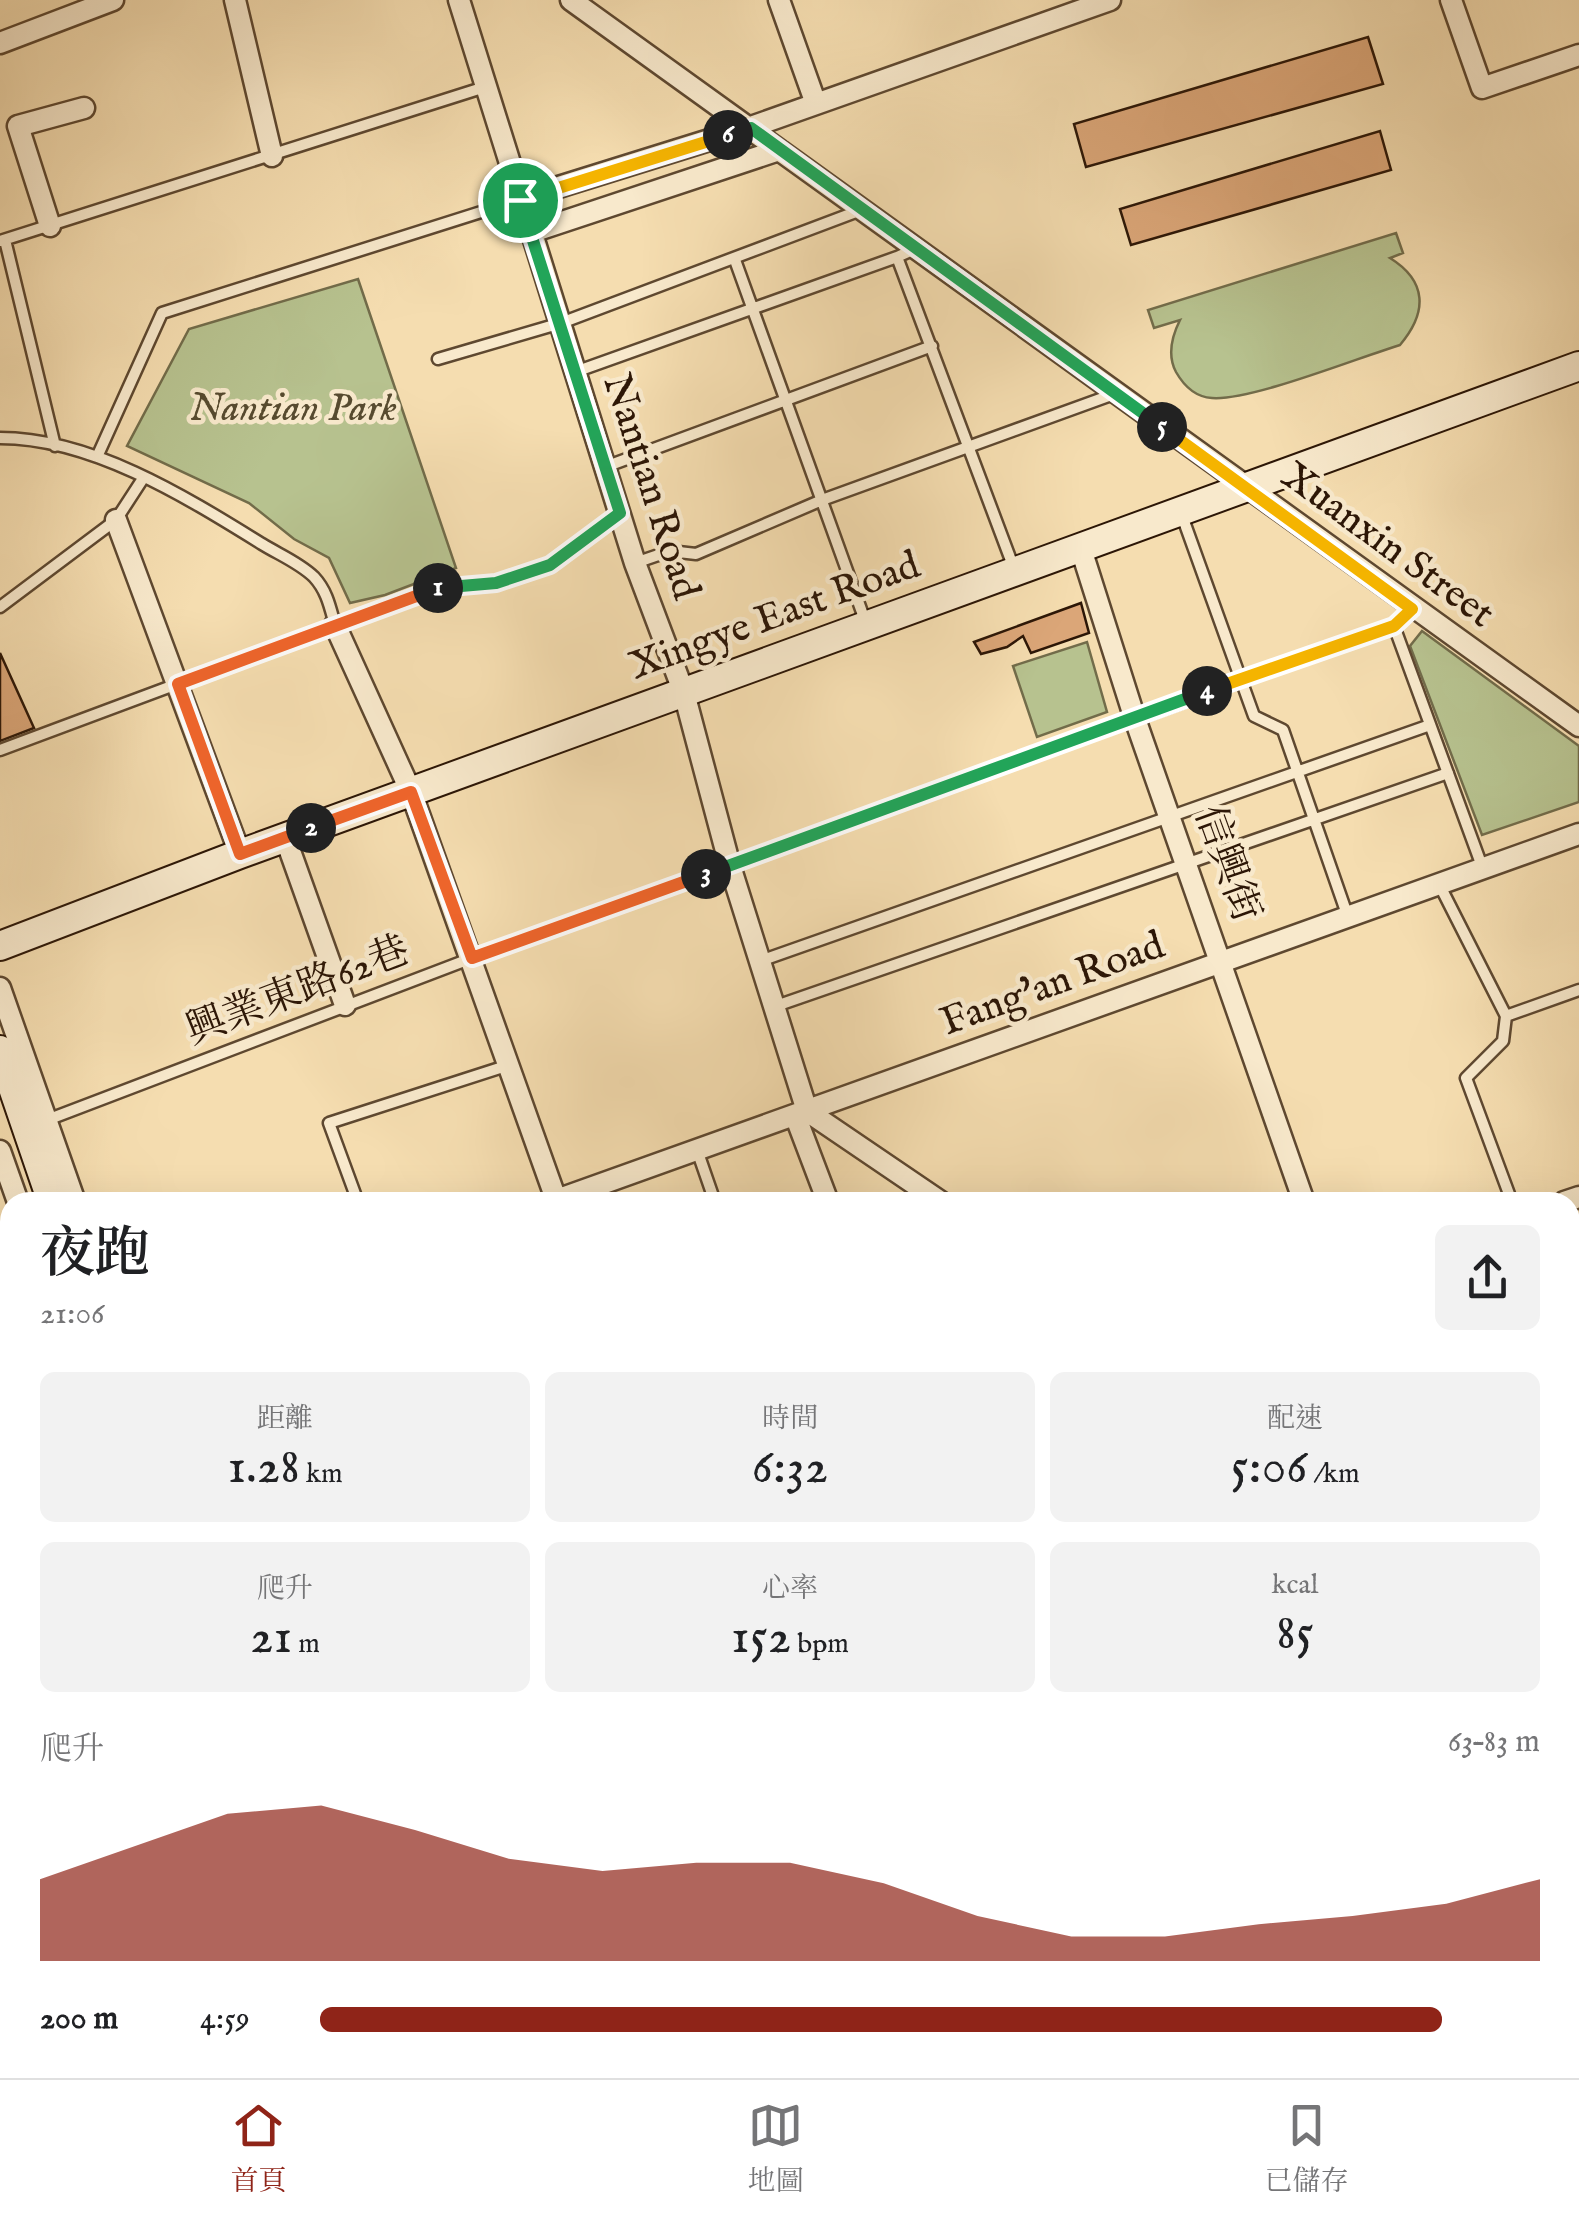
<!DOCTYPE html>
<html lang="zh-TW">
<meta charset="utf-8">
<style>
body{margin:0;font-family:"IM FELL English","Noto Serif TC",serif;background:#f2f2f2;color:#202124;height:100vh;display:flex;flex-direction:column;font-size:38px;white-space:nowrap}
*{box-sizing:border-box;margin:0}
p{font-size:32px;color:#757577}
.icon{flex:none;width:55px;height:55px;fill:none;stroke:currentColor;stroke-width:2;stroke-linecap:round;stroke-linejoin:round}
.map{position:relative;flex:1;overflow:hidden}
.drawer{position:absolute;left:0px;top:1192px;width:1580px;height:888px;display:flex;flex-direction:column;background:#fff;border-radius:30px 30px 0 0;box-shadow:0 10px 40px #0002}
.drawer>*{flex:none}
.pin{position:absolute;display:grid;place-items:center;width:85px;height:85px;color:#fff;margin:-42px;border:5px solid #fff;border-radius:50%;box-shadow:0 2px 10px #0007}
.km{position:absolute;width:50px;height:50px;margin:-25px;border-radius:50%;background:#222;color:#fff;font-size:28px;line-height:50px;text-align:center}
.round{display:grid;place-items:center;flex:none;width:105px;height:105px;border-radius:15px;background:#f2f2f2}
.head{display:flex;align-items:center;justify-content:space-between;height:170px;padding:0 40px}
h1{font-size:55px;font-weight:600;line-height:75px}
.figures{display:grid;grid-template-columns:repeat(3,1fr);gap:15px;height:170px;padding:10px 40px}
.figures div{display:grid;align-content:center;border-radius:15px;background:#f2f2f2;text-align:center}
.figures b{font-size:50px;font-weight:600}
.figures small{font-size:28px;font-weight:400}
.figures p{font-size:28px}
.chart{height:280px;padding:20px 40px}
.chart p{display:flex;justify-content:space-between}
.chart svg{width:100%;height:180px;margin-top:10px;fill:#8f2418;opacity:.7}
ul{padding:0 40px;list-style:none;font-size:32px}
li{display:grid;grid-template-columns:160px 120px 1fr;align-items:center;height:75px}
li i{height:25px;border-radius:12px;background:#8f2418}
.tabs{display:flex;justify-content:space-around;align-items:center;height:140px;border-top:2px solid #e0e0e0;background:#fff;font-size:28px;color:#757577}
.tabs a{display:grid;justify-items:center;gap:5px}
.tabs .current{color:#8f2418}
.map>svg:first-child{display:block}
.green{fill:#b7c28f;stroke:#726c4a;stroke-width:2.5}
.lines{fill:none;stroke-linecap:round;stroke-linejoin:round}
.stream{stroke:#6f796b;stroke-width:5}
.building{fill:#dba678;stroke:#2c1606;stroke-width:2.5}
.lane-casing{stroke:#5e4830;stroke-width:15}
.street-casing{stroke:#5e4830;stroke-width:25}
.secondary-casing{stroke:#2c1606;stroke-width:32}
.primary-casing{stroke:#2c1606;stroke-width:38}
.path{stroke:#2c1606;stroke-width:4;stroke-dasharray:2.5 5;stroke-linecap:butt}
.lane{stroke:#f8e9cc;stroke-width:10}
.street{stroke:#f8e9cc;stroke-width:20}
.secondary{stroke:#f8e9cc;stroke-width:28}
.primary{stroke:#eabe78;stroke-width:32}
.split-1-casing{stroke:#fff;stroke-width:20}
.split-2-casing{stroke:#fff;stroke-width:20}
.split-3-casing{stroke:#fff;stroke-width:20}
.split-4-casing{stroke:#fff;stroke-width:20}
.split-5-casing{stroke:#fff;stroke-width:20}
.split-6-casing{stroke:#fff;stroke-width:20}
.split-7-casing{stroke:#fff;stroke-width:20}
.split-1{stroke:#22a559;stroke-width:12}
.split-2{stroke:#f0652b;stroke-width:12}
.split-3{stroke:#f0652b;stroke-width:12}
.split-4{stroke:#22a559;stroke-width:12}
.split-5{stroke:#f5b400;stroke-width:12}
.split-6{stroke:#22a559;stroke-width:12}
.split-7{stroke:#f5b400;stroke-width:12}
.labels{text-anchor:middle;dominant-baseline:central;stroke-width:9;stroke-linejoin:round;paint-order:stroke}
.park-label{font-size:40px;font-style:italic;fill:#564a2f;stroke:#f8e9cc}
.street-label{font-size:40px;fill:#2c1606;stroke:#f8e9cc}
</style>
<div class="map">
<svg width="1579" height="2078" viewBox="0 0 1579 2078">
<rect width="100%" height="100%" fill="#f5ddb0"/>
<filter id="stains"><feTurbulence type="fractalNoise" baseFrequency=".002" numOctaves="4"/><feColorMatrix values="0 0 0 0 .2 0 0 0 0 .09 0 0 0 0 .02 0 0 0 .5 -.17"/></filter>
<radialGradient id="worn" r=".72"><stop offset=".6" stop-color="#630" stop-opacity="0"/><stop offset="1" stop-color="#630" stop-opacity=".3"/></radialGradient>
<path class="green" d="M 1396,233 L 1403,253 L 1390,258 C 1427,281 1428,312 1400,345 C 1357,358 1251,401 1212,398 C 1195,397 1184,386 1176,372 C 1167,355 1172,336 1180,320 L 1154,328 L 1148,310 Z
M 358,279 L 456,568 L 385,595 L 350,603 L 329,558 L 294,539 L 249,503 L 127,446 L 189,329 Z
M 1422,631 L 1579,746 L 1579,802 L 1482,835 L 1410,646 Z
M 1087,642 L 1107,712 L 1037,737 L 1013,666 Z"/>
<g class="lines">
<path class="stream" d="M 1570,1489 L 1579,1487
M 1570,1866 L 1579,1871
M 395,2078 L 406,2072"/>
</g>
<path class="building" d="M 1368,37 L 1383,84 L 1086,167 L 1074,124 Z
M 1380,131 L 1391,170 L 1131,245 L 1120,209 Z
M 1081,603 L 1089,633 L 1031,653 L 1023,636 L 1007,647 L 981,654 L 974,642 Z
M 0,653 L 34,728 L 0,741 Z"/>
<g class="lines">
<defs>
<path id="lane" d="M 5,240 L 55,446
M 0,241 L 485,87
M 917,248 L 897,257 L 1015,571
M 735,260 L 867,626
M 438,359 L 561,323 L 861,210
M 575,372 L 897,257
M 0,438 C 92,438 186,497 262,544 C 278,554 300,563 314,577 C 327,591 330,607 335,625 L 450,584 L 496,583 L 550,565 L 620,514
M 97,457 L 162,313 L 519,200
M 605,467 L 932,346
M 1181,513 L 1254,716 L 1283,730 L 1348,917
M 635,563 L 670,551 L 696,554 L 822,500 L 1114,394
M 0,607 L 116,520 L 142,480
M 1394,626 L 1483,869
M 0,750 L 335,625
M 1439,884 L 1506,1016 L 1503,1041 L 1466,1078 L 1512,1202
M 763,960 L 1430,725
M 776,1006 L 1448,773
M 1506,1016 L 1579,990
M 47,1120 L 472,958 L 1394,626 L 1412,609
M 697,1150 L 715,1202
M 358,1202 L 329,1123 L 509,1065
M 1570,1563 L 1579,1559
M 1570,1619 L 1579,1615
M 0,1629 L 10,1643
M 0,1793 L 10,1786
M 0,1914 L 10,1908"/>
<path id="street" d="M 235,0 L 272,156
M 459,0 L 635,563 L 684,693 L 730,866 L 807,1111 L 941,1202
M 571,0 L 1579,726
M 779,0 L 816,104
M 1451,0 L 1482,88 L 1579,55
M 0,43 L 113,0
M 520,199 L 751,127 L 1110,0
M 50,226 L 18,126 L 84,108
M 532,232 L 779,150
M 116,520 L 240,854
M 1081,549 L 1134,716 L 1304,1202
M 335,625 L 411,792 L 557,1202
M 285,837 L 345,1005
M 0,988 L 75,1202
M 795,1115 L 828,1202
M 0,1151 L 18,1202
M 551,1202 L 1579,834
M 1564,1202 L 1579,1197
M 1570,1283 L 1579,1278
M 1570,1384 L 1579,1381
M 1570,1792 L 1579,1787
M 1570,1889 L 1579,1891
M 1570,2061 L 1579,2058
M 1043,2070 L 1045,2078
M 1392,2070 L 1394,2078
M 411,2078 L 421,2070
M 859,2078 L 887,2070
M 1237,2078 L 1239,2070
M 1522,2078 L 1545,2070"/>
<path id="secondary" d="M 0,946 L 240,854 L 1579,366
M 0,1050 L 52,1202"/>
<path id="primary" d="M 367,2070 L 371,2078
M 9,2078 L 17,2070
M 45,2078 L 53,2070"/>
</defs>
<use href="#lane" class="lane-casing"/>
<use href="#street" class="street-casing"/>
<use href="#secondary" class="secondary-casing"/>
<use href="#primary" class="primary-casing"/>
<path class="path" d="M 1570,1973 L 1579,2000"/>
<use href="#lane" class="lane"/>
<use href="#street" class="street"/>
<use href="#secondary" class="secondary"/>
<use href="#primary" class="primary"/>
</g>
<g class="lines">
<defs>
<path id="split-1" d="M 438,588 L 496,583 L 550,565 L 620,513 L 520,200"/>
<path id="split-2" d="M 311,828 L 240,854 L 178,684 L 438,588"/>
<path id="split-3" d="M 311,828 L 411,792 L 472,958 L 706,874"/>
<path id="split-4" d="M 706,874 L 1207,691"/>
<path id="split-5" d="M 1162,427 L 1412,609 L 1394,626 L 1207,691"/>
<path id="split-6" d="M 728,135 L 751,128 L 1162,427"/>
<path id="split-7" d="M 520,200 L 728,135"/>
</defs>
<use href="#split-1" class="split-1-casing"/>
<use href="#split-2" class="split-2-casing"/>
<use href="#split-3" class="split-3-casing"/>
<use href="#split-4" class="split-4-casing"/>
<use href="#split-5" class="split-5-casing"/>
<use href="#split-6" class="split-6-casing"/>
<use href="#split-7" class="split-7-casing"/>
<use href="#split-1" class="split-1"/>
<use href="#split-2" class="split-2"/>
<use href="#split-3" class="split-3"/>
<use href="#split-4" class="split-4"/>
<use href="#split-5" class="split-5"/>
<use href="#split-6" class="split-6"/>
<use href="#split-7" class="split-7"/>
</g>
<g class="labels">
<g class="park-label">
<text x="293" y="409">Nantian Park</text>
</g>
<g class="street-label">
<text transform="translate(650 487) rotate(72)">Nantian Road</text>
<text transform="translate(1387 546) rotate(36)">Xuanxin Street</text>
<text transform="translate(775 617) rotate(-20)">Xingye East Road</text>
<text transform="translate(1226 864) rotate(70)">信興街</text>
<text transform="translate(1053 985) rotate(-20)">Fang'an Road</text>
<text transform="translate(298 992) rotate(-21)">興業東路62巷</text>
</g>
</g>
<rect width="100%" height="100%" filter="url(#stains)"/>
<rect width="100%" height="100%" fill="url(#worn)"/>
</svg>
<div class="pin" style="left:520px;top:200px;background:#1e9e55"><svg class="icon" aria-label="arrive" viewBox="0 0 24 24"><path d="M6 21V4h12l-3 4 3 4H6"/></svg></div>
<b class="km" style="left:438px;top:588px">1</b>
<b class="km" style="left:311px;top:828px">2</b>
<b class="km" style="left:706px;top:874px">3</b>
<b class="km" style="left:1207px;top:691px">4</b>
<b class="km" style="left:1162px;top:427px">5</b>
<b class="km" style="left:728px;top:135px">6</b>
<section class="drawer">
<div class="head"><div><h1>夜跑</h1><p>21:06</p></div><a class="round"><svg class="icon" aria-label="share" viewBox="0 0 24 24"><path d="M12 15V3M7 8l5-5 5 5M5 13v7h14v-7"/></svg></a></div>
<div class="figures">
<div><p>距離</p><b>1.28<small> km</small></b></div>
<div><p>時間</p><b>6:32</b></div>
<div><p>配速</p><b>5:06<small> /km</small></b></div>
</div>
<div class="figures">
<div><p>爬升</p><b>21<small> m</small></b></div>
<div><p>心率</p><b>152<small> bpm</small></b></div>
<div><p>kcal</p><b>85</b></div>
</div>
<div class="chart"><p><span>爬升</span>63–83 m</p>
<svg viewBox="0 0 160 44" preserveAspectRatio="none"><path d="M0 44V24L10 16L20 8L30 6L40 12L50 19L60 22L70 20L80 20L90 25L100 33L110 38L120 38L130 35L140 33L150 30L160 24V44z"/></svg>
</div>
<ul>
<li><b>200 m</b>4:59<i style="width:92%"></i></li>
</ul>
</section>
</div>
<nav class="tabs">
<a class="current"><svg class="icon" aria-label="home" viewBox="0 0 24 24"><path d="M3 11l9-7 9 7M6 9v11h12V9"/></svg>首頁</a>
<a><svg class="icon" aria-label="map" viewBox="0 0 24 24"><path d="M3 6l6-2 6 2 6-2v14l-6 2-6-2-6 2zM9 4v14M15 6v14"/></svg>地圖</a>
<a><svg class="icon" aria-label="saved" viewBox="0 0 24 24"><path d="M7 4h10v16l-5-4-5 4z"/></svg>已儲存</a>
</nav>
